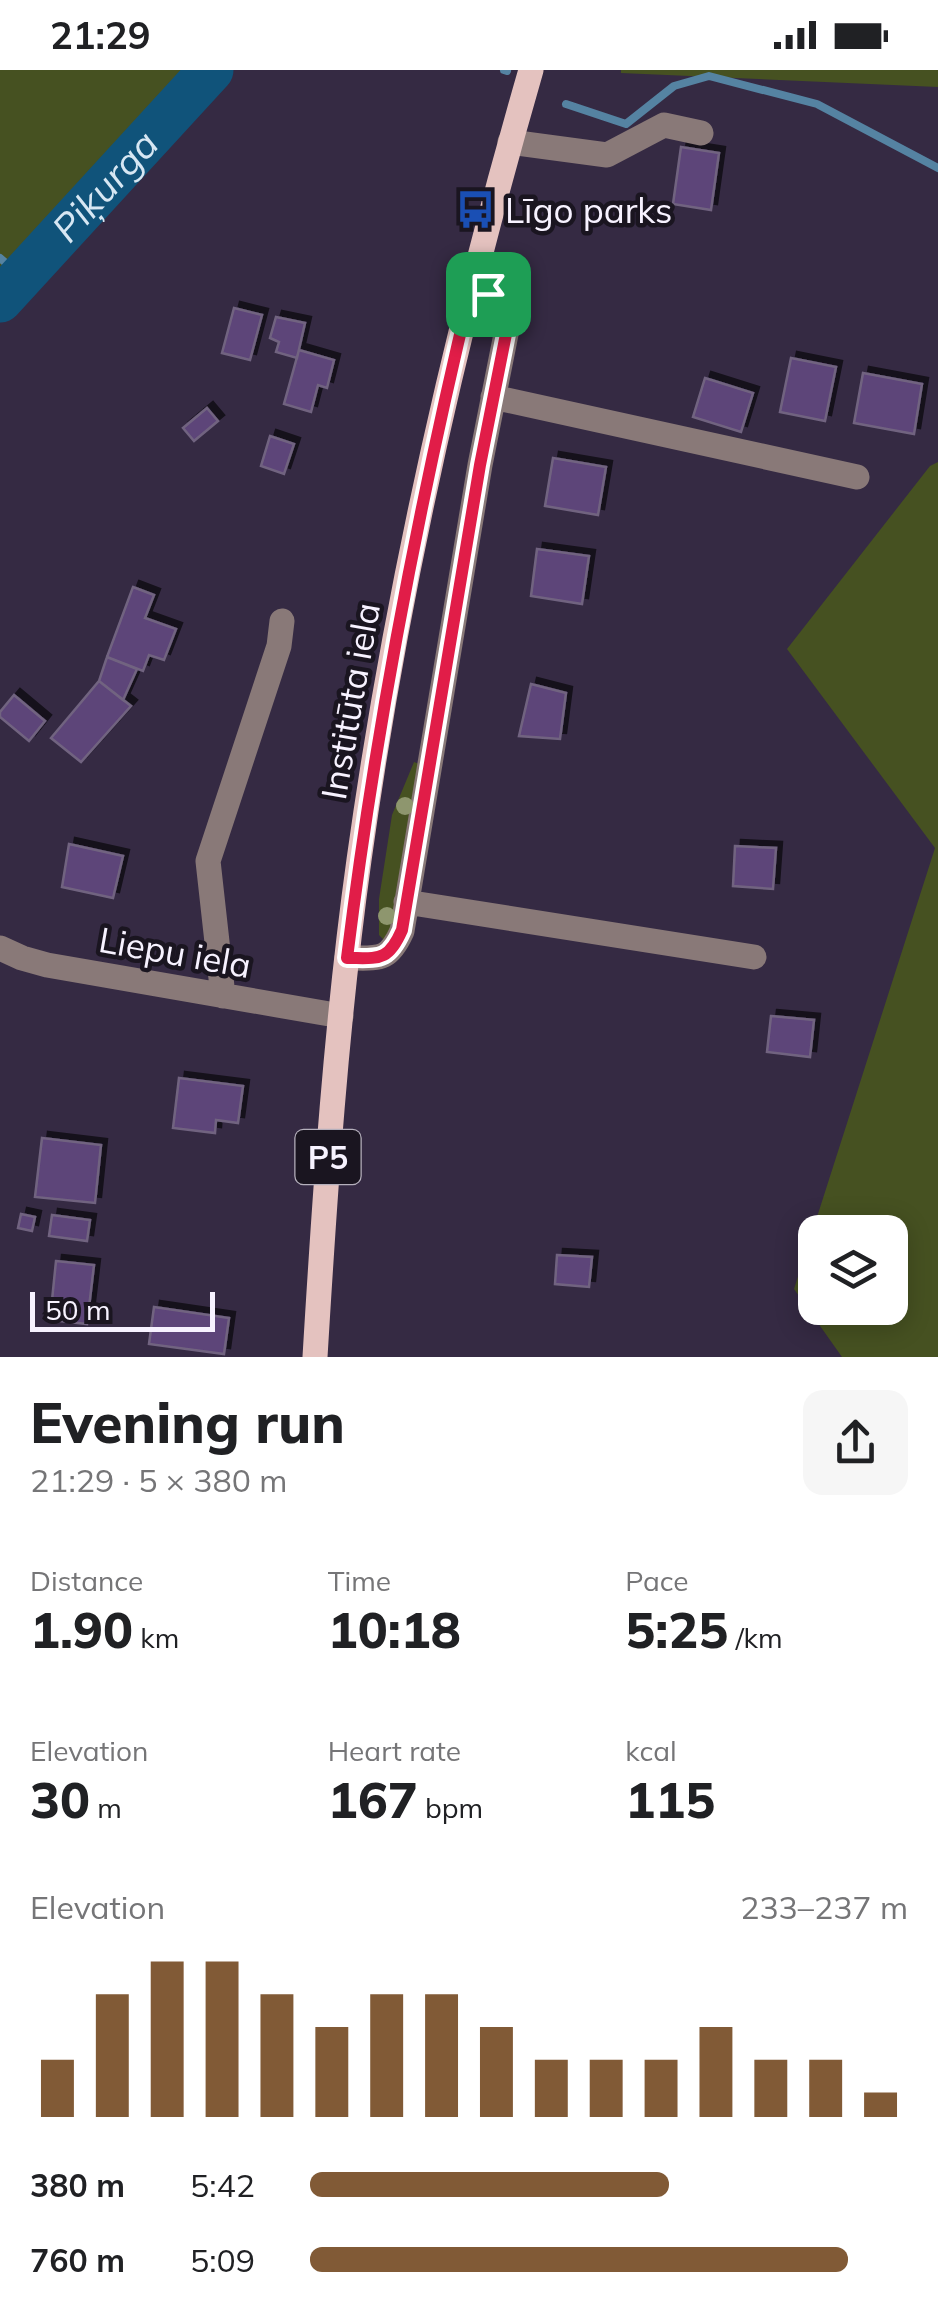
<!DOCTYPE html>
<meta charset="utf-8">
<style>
body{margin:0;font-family:Mulish,sans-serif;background:#f6f6f6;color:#202124;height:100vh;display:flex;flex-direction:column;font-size:38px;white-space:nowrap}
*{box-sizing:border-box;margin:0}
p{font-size:32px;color:#757577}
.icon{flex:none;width:55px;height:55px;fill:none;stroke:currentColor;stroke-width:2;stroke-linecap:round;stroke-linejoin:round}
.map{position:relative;height:1287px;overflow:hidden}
.details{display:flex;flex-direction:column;background:#fff;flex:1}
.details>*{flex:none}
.controls{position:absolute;left:798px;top:1145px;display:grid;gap:20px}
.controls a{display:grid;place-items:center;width:110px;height:110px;border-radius:20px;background:#fff;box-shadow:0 5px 25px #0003;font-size:50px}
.scale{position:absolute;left:30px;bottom:25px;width:185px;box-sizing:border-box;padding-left:10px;border:5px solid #f7f2ff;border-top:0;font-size:28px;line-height:35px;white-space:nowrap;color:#f7f2ff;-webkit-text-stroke:8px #1a1520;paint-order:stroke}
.pin{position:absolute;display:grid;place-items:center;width:85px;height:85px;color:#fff;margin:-42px;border-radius:20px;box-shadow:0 5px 15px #0006}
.round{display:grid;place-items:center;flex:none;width:105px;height:105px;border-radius:20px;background:#f6f6f6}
.summary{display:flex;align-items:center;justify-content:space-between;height:170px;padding:0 30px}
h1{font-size:55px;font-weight:800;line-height:75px}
.metrics{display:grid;grid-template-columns:repeat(3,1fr);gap:15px;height:170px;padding:10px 30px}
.metrics div{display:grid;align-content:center}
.metrics b{font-size:50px;font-weight:800}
.metrics small{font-size:28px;font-weight:400}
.metrics p{font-size:28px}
.chart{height:280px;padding:20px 30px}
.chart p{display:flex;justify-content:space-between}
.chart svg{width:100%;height:180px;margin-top:10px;stroke:#815a36;stroke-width:6}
ul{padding:0 30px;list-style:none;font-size:32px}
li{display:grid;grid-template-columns:160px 120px 1fr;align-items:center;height:75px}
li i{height:25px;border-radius:12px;background:#815a36}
.status{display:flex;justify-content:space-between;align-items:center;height:70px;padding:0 50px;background:#fff;direction:ltr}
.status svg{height:28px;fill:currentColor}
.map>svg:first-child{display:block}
.green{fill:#465121;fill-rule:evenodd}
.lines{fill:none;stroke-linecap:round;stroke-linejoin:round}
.stream{stroke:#5583a2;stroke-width:8}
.river{stroke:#10537a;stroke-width:45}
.building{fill:#5d4479;stroke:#716480;stroke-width:2.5;filter:url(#shadow)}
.minor{stroke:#897978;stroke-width:25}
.major{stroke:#e4c2bf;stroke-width:25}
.tree{fill:#8e966e}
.route-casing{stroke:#fff;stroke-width:20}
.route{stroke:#e11d48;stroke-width:12}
.labels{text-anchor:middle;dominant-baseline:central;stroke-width:9;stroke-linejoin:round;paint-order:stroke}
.shield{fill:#1a1520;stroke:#b5b0bc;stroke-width:2.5}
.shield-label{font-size:32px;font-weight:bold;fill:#f7f2ff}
.poi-label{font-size:35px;fill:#f7f2ff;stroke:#1a1520;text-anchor:start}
.street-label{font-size:35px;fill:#f7f2ff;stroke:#1a1520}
.water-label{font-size:38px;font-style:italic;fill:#d7e7f3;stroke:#1a1520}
</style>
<div class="status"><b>21:29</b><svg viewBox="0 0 49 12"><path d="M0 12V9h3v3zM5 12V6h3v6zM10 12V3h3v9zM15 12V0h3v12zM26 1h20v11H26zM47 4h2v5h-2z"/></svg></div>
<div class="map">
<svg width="938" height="1287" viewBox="0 0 938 1287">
<defs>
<filter id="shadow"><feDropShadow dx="6" dy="-6" stdDeviation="0" flood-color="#0009"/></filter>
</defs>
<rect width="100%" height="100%" fill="#352a43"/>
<path class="green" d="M 0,0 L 229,0 L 0,249 Z
M 621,0 L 938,0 L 938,17 L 621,3 Z
M 938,392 L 938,1287 L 842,1287 L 794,1219 L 935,778 L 787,579 L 930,396 ZM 815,1162 L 890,1162 L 890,1238 L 815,1238 Z
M 414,692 L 422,695 L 393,856 L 384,870 L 379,865 L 379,829 L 392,745 Z"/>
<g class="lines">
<path class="stream" d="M 504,0 L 507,1
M 566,34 L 626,54 L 674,16 L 709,6 L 817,34 L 938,98
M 0,188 L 22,207"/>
<path class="river" id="s1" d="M 0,230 L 211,0"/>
</g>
<path class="building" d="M 681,77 L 719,83 L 711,140 L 673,134 Z
M 234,238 L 262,245 L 250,290 L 222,283 Z
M 276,247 L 305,253 L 297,288 L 276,282 L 279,272 L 270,268 Z
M 299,280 L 334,290 L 327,318 L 318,315 L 311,342 L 284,334 Z
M 791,288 L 836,297 L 825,351 L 780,342 Z
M 863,303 L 922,314 L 914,364 L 854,353 Z
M 705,308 L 753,323 L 741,362 L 693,347 Z
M 207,338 L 218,351 L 194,371 L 183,358 Z
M 270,366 L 294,374 L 284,404 L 261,396 Z
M 553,388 L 606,397 L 598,445 L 545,436 Z
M 537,479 L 589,486 L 582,534 L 531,526 Z
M 133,517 L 154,525 L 145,548 L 176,559 L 164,590 L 149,585 L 143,601 L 107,587 Z
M 107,587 L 137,599 L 123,630 L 99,611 Z
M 99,611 L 131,636 L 81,692 L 51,668 Z
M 531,614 L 566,623 L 560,669 L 519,666 Z
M 14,625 L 45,651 L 29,671 L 0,647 L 0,642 Z
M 69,774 L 123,786 L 113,828 L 62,817 Z
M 735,776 L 776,778 L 773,819 L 733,816 Z
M 771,946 L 814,950 L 810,987 L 767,982 Z
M 179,1008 L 243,1016 L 238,1053 L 216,1050 L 215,1063 L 173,1058 Z
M 42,1068 L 101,1075 L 95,1133 L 35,1127 Z
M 21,1144 L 35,1147 L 32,1161 L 18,1158 Z
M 52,1145 L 90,1150 L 87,1171 L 49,1166 Z
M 557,1185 L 592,1187 L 589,1217 L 555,1214 Z
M 56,1191 L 94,1195 L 87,1254 L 50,1250 Z
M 154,1237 L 229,1248 L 224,1284 L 149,1274 Z"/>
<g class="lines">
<path class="minor" d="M 510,72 L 607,85 L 664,55 L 701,63
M 493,327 L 857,407
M 406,832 L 754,887
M 0,878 L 22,888 L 47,895 L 341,946
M 347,888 C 379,888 388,892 402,861 L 480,395 L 510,244 L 500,227 L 471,218
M 223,926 L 208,791 L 279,576 L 282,551"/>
<path class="major" d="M 315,1287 C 325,1121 336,955 359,790 C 396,523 456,259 531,0"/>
</g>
<g class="tree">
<circle cx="405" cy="736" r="9"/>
<circle cx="387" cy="846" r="9"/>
</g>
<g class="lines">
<defs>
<path id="route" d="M 471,218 L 500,228 L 510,244 L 480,395 L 402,860 C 388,892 379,888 347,888 C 375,662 418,439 471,218 Z"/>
</defs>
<use href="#route" class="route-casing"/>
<use href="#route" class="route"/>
</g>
<defs>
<symbol id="bus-bare" viewBox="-9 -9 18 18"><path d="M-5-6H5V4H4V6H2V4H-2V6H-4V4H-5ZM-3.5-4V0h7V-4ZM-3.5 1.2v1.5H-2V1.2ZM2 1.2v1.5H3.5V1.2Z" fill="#1a4fb4" stroke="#1a1520" stroke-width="2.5" paint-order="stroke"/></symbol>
</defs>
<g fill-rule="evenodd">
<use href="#bus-bare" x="448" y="112" width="55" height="55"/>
</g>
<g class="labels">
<rect class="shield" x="295.5" y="1060" width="65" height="54" rx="8"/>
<g class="shield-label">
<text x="328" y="1087">P5</text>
</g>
<g class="poi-label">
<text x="505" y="140">Līgo parks</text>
</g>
<g class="street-label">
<text transform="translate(350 631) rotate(-80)">Institūta iela</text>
<text transform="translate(175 882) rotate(10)">Liepu iela</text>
</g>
<g class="water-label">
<text stroke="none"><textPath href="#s1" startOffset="155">Piķurga</textPath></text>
</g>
</g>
</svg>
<div class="controls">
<a><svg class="icon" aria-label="layers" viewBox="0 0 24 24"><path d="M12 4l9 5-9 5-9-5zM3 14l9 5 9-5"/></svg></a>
</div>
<div class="scale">50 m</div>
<div class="pin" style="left:488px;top:224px;background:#1e9e55"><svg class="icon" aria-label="arrive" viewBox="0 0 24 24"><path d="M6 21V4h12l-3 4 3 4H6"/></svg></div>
</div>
<section class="details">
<div class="summary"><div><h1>Evening run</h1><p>21:29 · 5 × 380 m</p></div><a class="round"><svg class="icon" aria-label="share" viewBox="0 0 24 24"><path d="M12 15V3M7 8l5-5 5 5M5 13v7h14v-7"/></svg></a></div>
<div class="metrics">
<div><p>Distance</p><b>1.90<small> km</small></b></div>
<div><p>Time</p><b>10:18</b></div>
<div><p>Pace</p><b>5:25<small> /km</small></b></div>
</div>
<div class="metrics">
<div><p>Elevation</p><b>30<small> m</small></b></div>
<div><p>Heart rate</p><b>167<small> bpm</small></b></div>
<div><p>kcal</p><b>115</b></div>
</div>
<div class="chart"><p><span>Elevation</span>233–237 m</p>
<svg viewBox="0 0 160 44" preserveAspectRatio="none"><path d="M5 44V30M15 44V14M25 44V6M35 44V6M45 44V14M55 44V22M65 44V14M75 44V14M85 44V22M95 44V30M105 44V30M115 44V30M125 44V22M135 44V30M145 44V30M155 44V38"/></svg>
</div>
<ul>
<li><b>380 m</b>5:42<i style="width:60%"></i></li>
<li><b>760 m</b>5:09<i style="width:90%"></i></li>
</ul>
</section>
